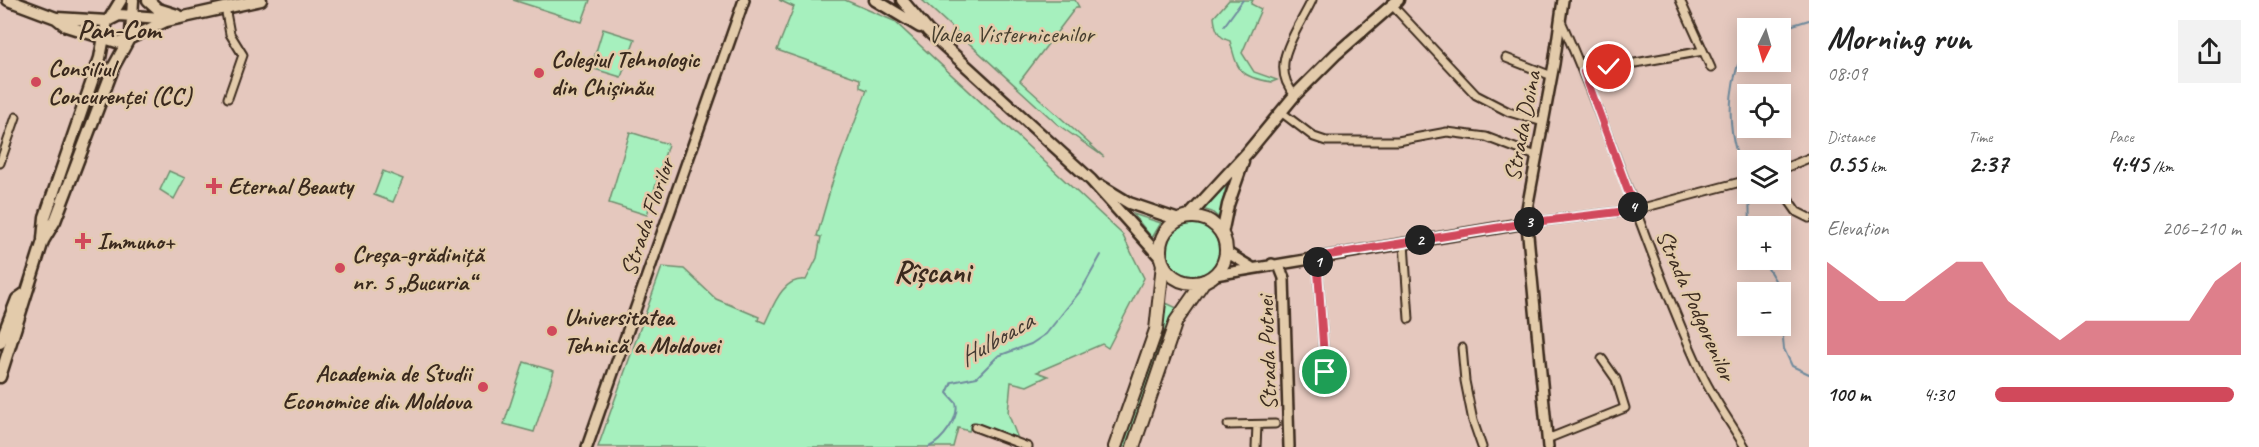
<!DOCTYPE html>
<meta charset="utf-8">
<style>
body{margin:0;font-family:Caveat,sans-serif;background:#f2f2f2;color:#222;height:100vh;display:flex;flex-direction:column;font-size:22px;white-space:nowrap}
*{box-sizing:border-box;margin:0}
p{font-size:20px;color:#767676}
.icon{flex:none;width:33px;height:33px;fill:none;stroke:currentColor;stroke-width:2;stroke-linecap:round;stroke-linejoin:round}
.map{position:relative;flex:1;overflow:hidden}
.side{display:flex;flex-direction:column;background:#fff;width:450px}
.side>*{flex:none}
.needle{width:39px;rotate:185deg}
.fabs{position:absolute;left:1737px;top:18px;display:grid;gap:12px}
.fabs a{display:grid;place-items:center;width:54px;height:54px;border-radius:0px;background:#fff;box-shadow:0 3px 15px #0003;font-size:30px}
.pin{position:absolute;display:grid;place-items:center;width:51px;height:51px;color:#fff;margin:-26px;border:3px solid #fff;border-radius:50%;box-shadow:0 2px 6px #0007}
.km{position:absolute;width:30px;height:30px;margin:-15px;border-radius:50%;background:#222;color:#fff;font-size:16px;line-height:30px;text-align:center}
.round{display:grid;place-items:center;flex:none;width:63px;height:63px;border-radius:0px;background:#f2f2f2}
.overview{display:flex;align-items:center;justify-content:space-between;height:102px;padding:0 18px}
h1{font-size:33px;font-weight:800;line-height:45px}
.figures{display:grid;grid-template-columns:repeat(3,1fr);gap:9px;height:102px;padding:6px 18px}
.figures div{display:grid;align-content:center}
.figures b{font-size:26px;font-weight:800}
.figures small{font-size:16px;font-weight:400}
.figures p{font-size:16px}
.chart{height:168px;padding:12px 18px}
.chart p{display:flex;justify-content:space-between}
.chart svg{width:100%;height:108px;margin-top:6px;fill:#d1495b;opacity:.7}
ul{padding:0 18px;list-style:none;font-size:20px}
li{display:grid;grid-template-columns:96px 72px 1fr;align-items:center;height:45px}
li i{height:15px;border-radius:8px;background:#d1495b}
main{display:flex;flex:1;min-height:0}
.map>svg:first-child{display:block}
.green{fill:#a6f0be;stroke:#708d6e;stroke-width:1.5}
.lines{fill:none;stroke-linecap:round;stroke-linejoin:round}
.stream{stroke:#708b9d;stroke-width:2}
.street-casing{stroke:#3b2a1e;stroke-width:11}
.secondary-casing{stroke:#3b2a1e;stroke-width:14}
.primary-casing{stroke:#3b2a1e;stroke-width:15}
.highway-casing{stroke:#3b2a1e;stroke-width:16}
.street{stroke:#e3cbab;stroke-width:7}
.secondary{stroke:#e3cbab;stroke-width:9}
.primary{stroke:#e3cbab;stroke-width:10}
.highway{stroke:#e3cbab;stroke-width:12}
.route-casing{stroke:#fff;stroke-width:12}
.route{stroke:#d1495b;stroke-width:8}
.poi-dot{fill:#d1495b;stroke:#e3cbab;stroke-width:2}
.labels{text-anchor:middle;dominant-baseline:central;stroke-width:5;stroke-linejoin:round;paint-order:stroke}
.park-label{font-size:24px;fill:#463e2e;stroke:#e3cbab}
.poi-label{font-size:24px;font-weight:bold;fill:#3b2a1e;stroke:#e3cbab;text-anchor:start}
.street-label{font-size:24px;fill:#3b2a1e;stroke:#e3cbab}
.water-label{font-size:26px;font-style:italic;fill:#443a33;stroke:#e3cbab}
.quarter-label{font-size:27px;font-weight:bold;fill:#3b2a1e;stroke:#e3cbab}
.district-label{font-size:30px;font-weight:bold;fill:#3b2a1e;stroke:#e3cbab}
</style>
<main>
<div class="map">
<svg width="1809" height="447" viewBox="0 0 1809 447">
<rect width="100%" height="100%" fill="#e5c8be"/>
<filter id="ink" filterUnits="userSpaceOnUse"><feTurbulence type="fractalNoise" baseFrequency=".0167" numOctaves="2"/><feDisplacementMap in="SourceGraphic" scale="12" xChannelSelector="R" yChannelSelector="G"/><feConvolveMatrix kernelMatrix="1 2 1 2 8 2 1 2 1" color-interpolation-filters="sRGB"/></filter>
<g filter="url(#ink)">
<path class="green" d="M 513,0 L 590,0 L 582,22 Z
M 779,0 L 845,0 L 894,21 L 1122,234 L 1144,278 L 1108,348 L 1102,344 L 1037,372 L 1048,376 L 1027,386 L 1011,382 L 1008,413 L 1018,439 L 973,422 L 969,431 L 958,428 L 953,447 L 598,447 L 662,267 L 684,269 L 716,299 L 759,317 L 758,320 L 765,323 C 773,307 782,277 806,280 L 817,258 L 821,237 L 817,236 L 833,180 L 867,90 L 860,87 L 860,79 L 777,50 L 794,7 Z
M 922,0 L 1075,0 L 1079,7 L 1076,7 L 1020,81 L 1104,157 L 1057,124 Z
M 1229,0 L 1253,0 L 1251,4 L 1261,9 L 1242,53 L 1254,72 L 1277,80 L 1272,82 C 1239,76 1238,72 1230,41 C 1218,38 1215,28 1214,17 Z
M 603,29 L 635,39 L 621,77 L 591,68 Z
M 630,132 L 668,144 L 647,215 L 609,203 Z
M 169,171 L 185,178 L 174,199 L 160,190 Z
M 383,171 L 403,179 L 393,202 L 374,195 Z
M 1227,183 L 1219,218 L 1212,212 L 1202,209 Z
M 1133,214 L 1161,223 L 1152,238 Z
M1167 250a26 26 0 1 1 52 0a26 26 0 1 1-52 0Z
M 1166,303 L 1177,308 L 1170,319 L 1127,447 L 1122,447 L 1162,330 Z
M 524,362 L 554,371 L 534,432 L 504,424 Z"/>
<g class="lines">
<path class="stream" d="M 1224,26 L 1243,0
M 1780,29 L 1809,20
M 1748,42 C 1730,74 1726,115 1736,151 C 1738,160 1745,167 1748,176
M 1749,194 L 1750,226
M 1763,260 L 1776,282 L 1778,292
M 1780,307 L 1784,349 L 1792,366 L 1809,374
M 929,447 C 942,441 960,418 956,403 L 947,393 L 952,382 L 977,377 L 998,356 L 1031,344 L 1046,334 L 1082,289 L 1101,255"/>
<defs>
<path id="street" d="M 1680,0 L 1711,68
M 1392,5 L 1476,95 L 1509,112 L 1543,122
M 225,7 L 230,34 L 243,55 L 228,98
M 1561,21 C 1612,135 1648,255 1699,368 C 1711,396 1730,421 1745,447
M 1506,58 L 1552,76
M 1584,72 L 1703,51
M 1295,95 C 1267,65 1298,31 1312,0
M 1281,112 L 1314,137 L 1326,141 L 1398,141 L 1447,132 L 1486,137 L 1536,156
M 0,163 L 16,117
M 1780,170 L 1809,158
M 1780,188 L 1797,212 L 1809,218
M 1526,223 L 1635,210 L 1748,180
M 1404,243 L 1409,319
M 1317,257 L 1325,372
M 1462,348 L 1465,381 L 1473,421 L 1482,447
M 1228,425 L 1275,424
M 975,427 L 1028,447
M 1547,439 L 1625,408 L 1616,379 L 1602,359
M 1256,447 L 1257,425"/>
<path id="secondary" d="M 1226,252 L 1251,267
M 1272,264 L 1280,268 L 1284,278 L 1289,447
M 1215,275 L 1526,223
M 587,447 L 744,0
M 1548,447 L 1526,214 L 1554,64 L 1563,0"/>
<path id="primary" d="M 8,0 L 56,18 L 66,26 L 120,43 L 166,21 L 261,0
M 148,0 L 158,9 L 177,15
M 875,0 L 920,27
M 902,0 L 928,31 L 1091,180 L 1161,258
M 57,18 L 107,21
M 110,18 L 121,0
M 1101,186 L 1129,203 L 1179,220
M 1188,217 L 1247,153 L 1295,95 L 1336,54 L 1398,0
M 1222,234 L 1228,205 L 1243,162
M 43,239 L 45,217 L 100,58 L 107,21 L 119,15 L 174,19
M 0,343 L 17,299 L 24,294
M 0,377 L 43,241 L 55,221 L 114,66 L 131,35 L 133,0"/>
<path id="highway" d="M1160 250a33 33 0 1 1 66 0a33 33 0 1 1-66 0Z
M 1115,447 L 1156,330 L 1163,264
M 1133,447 L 1176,321 L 1204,281"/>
</defs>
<use href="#street" class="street-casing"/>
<use href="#secondary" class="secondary-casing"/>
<use href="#primary" class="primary-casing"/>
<use href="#highway" class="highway-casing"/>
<use href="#street" class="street"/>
<use href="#secondary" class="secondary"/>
<use href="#primary" class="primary"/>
<use href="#highway" class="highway"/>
</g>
</g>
<g class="lines" filter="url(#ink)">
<defs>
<path id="route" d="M 1325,372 L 1317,257 L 1526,223 L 1635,210 L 1584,72 L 1609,67"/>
</defs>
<use href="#route" class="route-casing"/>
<use href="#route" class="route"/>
</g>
<g class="poi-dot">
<circle cx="539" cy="73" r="6"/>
<circle cx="36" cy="82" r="6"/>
<path d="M211 177h6v6h6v6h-6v6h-6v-6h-6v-6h6z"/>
<path d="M80 232h6v6h6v6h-6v6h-6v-6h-6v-6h6z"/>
<circle cx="340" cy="268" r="6"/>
<circle cx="552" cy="331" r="6"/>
<circle cx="483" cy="387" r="6"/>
</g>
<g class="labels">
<g class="park-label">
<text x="1011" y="34">Valea Visternicenilor</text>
</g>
<g class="poi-label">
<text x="551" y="59">Colegiul Tehnologic<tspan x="551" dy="28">din Chișinău</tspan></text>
<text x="48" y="68">Consiliul<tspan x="48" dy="28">Concurenței (СС)</tspan></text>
<text x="228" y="186">Eternal Beauty</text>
<text x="97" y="241">Immuno+</text>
<text x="352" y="254">Creșa-grădiniță<tspan x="352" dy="28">nr. 5 „Bucuria“</tspan></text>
<text x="564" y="317">Universitatea<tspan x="564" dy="28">Tehnică a Moldovei</tspan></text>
<text x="471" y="373" text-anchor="end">Academia de Studii<tspan x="471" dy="28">Economice din Moldova</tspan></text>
</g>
<g class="street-label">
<text transform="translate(1522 126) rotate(-79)">Strada Doina</text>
<text transform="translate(647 217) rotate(-71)">Strada Florilor</text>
<text transform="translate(1696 305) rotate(66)">Strada Podgorenilor</text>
<text transform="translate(1267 353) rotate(-92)">Strada Putnei</text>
</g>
<g class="water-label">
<text transform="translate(996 339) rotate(-30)">Hulboaca</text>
</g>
<g class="quarter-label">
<text x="119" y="29">Pan-Com</text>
</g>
<g class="district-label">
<text x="932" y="272">Rîșcani</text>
</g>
</g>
</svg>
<div class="fabs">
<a><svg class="needle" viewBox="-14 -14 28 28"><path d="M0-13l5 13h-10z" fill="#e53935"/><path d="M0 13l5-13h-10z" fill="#767676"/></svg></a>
<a><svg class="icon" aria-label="locate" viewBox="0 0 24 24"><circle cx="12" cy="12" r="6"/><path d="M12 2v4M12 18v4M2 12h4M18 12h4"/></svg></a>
<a><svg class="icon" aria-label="layers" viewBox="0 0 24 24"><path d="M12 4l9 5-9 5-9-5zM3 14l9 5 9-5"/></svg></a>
<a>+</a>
<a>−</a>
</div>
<div class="pin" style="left:1325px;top:372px;background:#1e9e55"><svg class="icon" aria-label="arrive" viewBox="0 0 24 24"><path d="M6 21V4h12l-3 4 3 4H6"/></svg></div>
<div class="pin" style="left:1609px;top:67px;background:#d93025"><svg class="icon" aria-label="check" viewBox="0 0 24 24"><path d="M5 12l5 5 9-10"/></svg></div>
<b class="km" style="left:1318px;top:262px">1</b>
<b class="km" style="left:1420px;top:240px">2</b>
<b class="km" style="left:1529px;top:222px">3</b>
<b class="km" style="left:1633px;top:207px">4</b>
</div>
<section class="side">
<div class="overview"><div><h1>Morning run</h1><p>08:09</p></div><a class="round"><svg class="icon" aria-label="share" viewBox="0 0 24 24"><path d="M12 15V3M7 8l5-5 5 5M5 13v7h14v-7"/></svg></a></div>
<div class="figures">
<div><p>Distance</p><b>0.55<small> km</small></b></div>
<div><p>Time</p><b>2:37</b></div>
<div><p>Pace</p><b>4:45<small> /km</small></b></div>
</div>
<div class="chart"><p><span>Elevation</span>206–210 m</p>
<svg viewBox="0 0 160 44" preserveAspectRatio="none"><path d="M0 44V6L10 14L20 22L30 22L40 14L50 6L60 6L70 22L80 30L90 38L100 30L110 30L120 30L130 30L140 30L150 14L160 6V44z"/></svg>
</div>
<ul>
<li><b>100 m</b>4:30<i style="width:97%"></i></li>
</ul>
</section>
</main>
